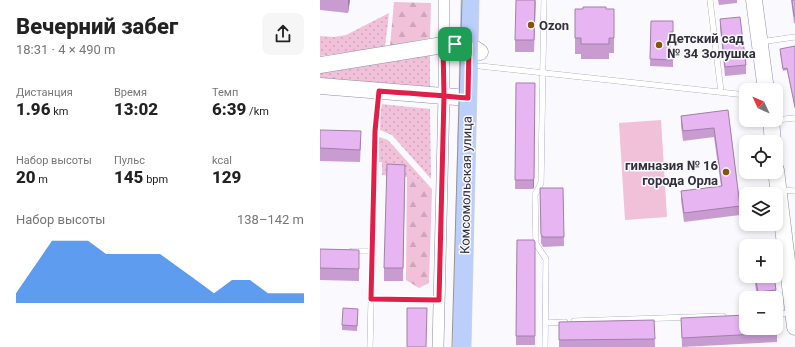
<!DOCTYPE html>
<html lang="ru">
<meta charset="utf-8">
<style>
body{margin:0;font-family:Roboto,sans-serif;background:#f6f6f6;color:#222;height:100vh;display:flex;flex-direction:column;font-size:15px;white-space:nowrap}
*{box-sizing:border-box;margin:0}
p{font-size:13px;color:#767676}
.icon{flex:none;width:22px;height:22px;fill:none;stroke:currentColor;stroke-width:2;stroke-linecap:round;stroke-linejoin:round}
.map{position:relative;flex:1;overflow:hidden}
.details{display:flex;flex-direction:column;background:#fff;width:320px}
.details>*{flex:none}
.needle{width:26px;rotate:314deg}
.tools{position:absolute;left:419px;top:83px;display:grid;gap:8px}
.tools a{display:grid;place-items:center;width:44px;height:44px;border-radius:8px;background:#fff;box-shadow:0 2px 6px #0003;font-size:20px}
.pin{position:absolute;display:grid;place-items:center;width:34px;height:34px;color:#fff;margin:-17px;border-radius:8px;box-shadow:0 2px 6px #0006}
.round{display:grid;place-items:center;flex:none;width:42px;height:42px;border-radius:8px;background:#f6f6f6}
.summary{display:flex;align-items:center;justify-content:space-between;height:68px;padding:0 16px}
h1{font-size:22px;font-weight:800;line-height:30px}
.metrics{display:grid;grid-template-columns:repeat(3,1fr);gap:6px;height:68px;padding:4px 16px}
.metrics div{display:grid;align-content:center}
.metrics b{font-size:17px;font-weight:800}
.metrics small{font-size:11px;font-weight:400}
.metrics p{font-size:11px}
.chart{height:112px;padding:8px 16px}
.chart p{display:flex;justify-content:space-between}
.chart svg{width:100%;height:72px;margin-top:4px;fill:#1a73e8;opacity:.7}
main{display:flex;flex:1;min-height:0}
.map>svg:first-child{display:block}
.grass{fill:url(#grass-dots)}
.forest{fill:url(#forest-firs)}
.pitch{fill:#f1c0d9}
.lines{fill:none;stroke-linecap:round;stroke-linejoin:round}
.lane-casing{stroke:#928da6;stroke-width:6}
.street-casing{stroke:#928da6;stroke-width:12}
.secondary-casing{stroke:#928da6;stroke-width:17}
.primary-casing{stroke:#d6d6d8;stroke-width:19}
.lane{stroke:#fff;stroke-width:5.5}
.street{stroke:#fff;stroke-width:11}
.secondary{stroke:#fff;stroke-width:16}
.primary{stroke:#bccefa;stroke-width:18}
.tram{stroke:#939299;stroke-width:1}
.wall{fill:#c89cd1}
.shaded-wall{fill:#a27faa}
.building{fill:#e8b5f3;stroke:#a27faa}
.route-casing{stroke:#fff;stroke-width:8}
.route{stroke:#e11d48;stroke-width:5}
.poi-dot{fill:#8a5306;stroke:#faf9fe;stroke-width:1.5}
.labels{text-anchor:middle;dominant-baseline:central;stroke-width:3;stroke-linejoin:round;paint-order:stroke}
.poi-label{font-size:13px;font-weight:bold;fill:#32303a;stroke:#faf9fe;text-anchor:start}
.street-label{font-size:13px;fill:#32303a;stroke:#faf9fe}
</style>
<main>
<section class="details">
<div class="summary"><div><h1>Вечерний забег</h1><p>18:31 · 4 × 490 m</p></div><a class="round"><svg class="icon" aria-label="share" viewBox="0 0 24 24"><path d="M12 15V3M7 8l5-5 5 5M5 13v7h14v-7"/></svg></a></div>
<div class="metrics">
<div><p>Дистанция</p><b>1.96<small> km</small></b></div>
<div><p>Время</p><b>13:02</b></div>
<div><p>Темп</p><b>6:39<small> /km</small></b></div>
</div>
<div class="metrics">
<div><p>Набор высоты</p><b>20<small> m</small></b></div>
<div><p>Пульс</p><b>145<small> bpm</small></b></div>
<div><p>kcal</p><b>129</b></div>
</div>
<div class="chart"><p><span>Набор высоты</span>138–142 m</p>
<svg viewBox="0 0 160 44" preserveAspectRatio="none"><path d="M0 44V38L10 22L20 6L30 6L40 6L50 14L60 14L70 14L80 14L90 22L100 30L110 38L120 30L130 30L140 38L150 38L160 38V44z"/></svg>
</div>
</section>
<div class="map">
<svg width="475" height="347" viewBox="0 0 475 347">
<defs>
<pattern id="grass-dots" width="8" height="8" patternUnits="userSpaceOnUse"><rect width="8" height="8" fill="#f1c0d9"/><path d="M2 2h.1M6 6h.1" fill="none" stroke="#cfa5bb" stroke-width="1.8" stroke-linecap="round"/></pattern>
<pattern id="forest-firs" width="22" height="20" patternUnits="userSpaceOnUse"><rect width="22" height="20" fill="#f1c0d9"/><path d="M5 1l3.5 6h-7zM16 11l3.5 6h-7z" fill="#cfa5bb"/></pattern>
</defs>
<rect width="100%" height="100%" fill="#faf9fe"/>
<path class="grass" d="M 69,13 L 65,47 L 0,56 L 0,36 L 14,37 L 26,35 Z
M 110,53 L 110,90 L 0,80 L 0,70 Z
M 61,104 L 110,109 L 111,179 L 72,135 L 60,130 Z
M 59,137 L 68,140 L 112,189 L 87,173 L 87,177 L 62,175 L 62,162 L 59,162 Z"/>
<path class="forest" d="M 74,2 L 111,3 L 110,38 L 70,46 Z
M 87,173 L 112,189 L 109,283 L 99,288 L 86,280 Z"/>
<path class="pitch" d="M 341,120 L 347,217 L 305,220 L 299,123 Z"/>
<g class="lines">
<defs>
<path id="lane" d="M 224,0 L 221,183 L 215,195 L 216,244 L 226,259 L 225,347
M 390,0 L 401,92
M 440,42 L 475,37
M 160,66 L 426,95
M 456,120 L 475,118
M 461,190 L 475,191
M 32,251 L 52,251
M 51,299 L 119,300
M 456,314 L 472,313
M 254,321 L 403,316
M 226,323 L 245,322
M 50,347 L 55,131 L 59,91"/>
<path id="street" d="M 118,347 L 124,96 L 124,0"/>
<path id="secondary" d="M 434,0 L 446,90
M 0,65 L 123,45 L 149,45 L 160,52
M 0,86 L 148,98
M 451,120 L 453,142
M 456,170 L 475,327"/>
<path id="primary" d="M 142,347 L 150,0"/>
</defs>
<use href="#lane" class="lane-casing"/>
<use href="#street" class="street-casing"/>
<use href="#secondary" class="secondary-casing"/>
<use href="#primary" class="primary-casing"/>
<use href="#lane" class="lane"/>
<use href="#street" class="street"/>
<use href="#secondary" class="secondary"/>
<use href="#primary" class="primary"/>
<path class="tram" d="M 132,347 L 142,0"/>
</g>
<path class="wall" d="M 0,0 L 30,0 L 28,13 L 0,10 Z
M 216,0 L 214,52 L 195,52 L 195,40 Z
M 398,0 L 417,0 L 417,3 L 399,5 Z
M 471,0 L 475,0 L 475,23 L 474,23 Z
M 255,9 L 294,9 L 294,53 L 289,53 L 289,59 L 261,59 L 261,54 L 255,54 Z
M 400,19 L 426,65 L 426,74 L 405,76 L 400,28 Z
M 331,21 L 353,21 L 353,39 L 350,39 L 350,49 L 353,49 L 353,67 L 330,66 Z
M 475,46 L 475,109 L 467,70 L 463,71 L 460,52 L 460,49 Z
M 196,83 L 214,187 L 213,189 L 195,189 Z
M 408,110 L 420,206 L 420,215 L 364,222 L 361,200 L 361,191 L 401,186 L 394,137 L 363,141 L 361,125 L 361,116 Z
M 0,130 L 41,143 L 40,162 L 0,161 Z
M 85,177 L 83,281 L 64,281 L 64,268 Z
M 220,188 L 243,188 L 244,246 L 223,247 L 221,243 Z
M 197,240 L 215,242 L 215,345 L 196,345 Z
M 0,249 L 39,250 L 39,281 L 0,280 Z
M 434,276 L 454,276 L 456,290 L 456,298 L 437,298 Z
M 38,314 L 37,331 L 22,330 L 22,325 Z
M 361,318 L 457,333 L 457,342 L 362,347 Z
M 334,320 L 335,347 L 239,347 L 239,322 Z"/>
<path class="shaded-wall" d="M 28,0 L 30,0 L 28,13 Z
M 215,83 L 214,187 L 213,189 L 213,180 Z"/>
<path class="building" d="M 196,0 L 215,0 L 214,40 L 195,40 Z
M 472,0 L 475,0 L 475,16 L 474,16 Z
M 263,7 L 286,7 L 286,9 L 294,9 L 294,38 L 289,38 L 289,44 L 261,44 L 261,38 L 255,38 L 255,9 L 263,9 Z
M 420,17 L 426,65 L 405,67 L 400,19 Z
M 331,21 L 353,21 L 353,32 L 350,32 L 350,49 L 353,49 L 353,60 L 330,59 Z
M 475,46 L 475,107 L 467,68 L 463,69 L 460,49 Z
M 196,83 L 215,83 L 214,178 L 213,180 L 195,180 Z
M 408,110 L 420,206 L 364,213 L 361,191 L 402,186 L 394,128 L 363,131 L 361,116 Z
M 0,130 L 41,131 L 40,150 L 0,148 Z
M 67,164 L 85,165 L 83,268 L 64,268 Z
M 220,188 L 243,188 L 244,237 L 223,237 L 221,234 Z
M 197,240 L 214,240 L 215,242 L 215,336 L 196,336 Z
M 450,243 L 450,246 L 432,246 L 431,245 Z
M 0,249 L 39,250 L 39,269 L 0,268 Z
M 435,276 L 454,276 L 456,290 L 438,292 Z
M 23,308 L 38,309 L 37,326 L 22,325 Z
M 87,308 L 107,308 L 106,347 L 87,347 Z
M 456,313 L 457,333 L 362,338 L 361,318 L 426,315 L 426,328 L 456,328 Z
M 334,320 L 335,339 L 239,340 L 239,322 Z"/>
<g class="lines">
<defs>
<path id="route" d="M 135,44 L 123,45 L 124,96 L 119,300 L 51,299 L 55,131 L 59,91 C 88,93 118,95 148,98 L 149,45 L 135,44"/>
</defs>
<use href="#route" class="route-casing"/>
<use href="#route" class="route"/>
</g>
<g class="poi-dot">
<circle cx="211" cy="25" r="4"/>
<circle cx="339" cy="45" r="4"/>
<circle cx="406" cy="172" r="4"/>
</g>
<g class="labels">
<g class="poi-label">
<text x="219" y="25">Ozon</text>
<text x="347" y="38">Детский сад<tspan x="347" dy="15">№ 34 Золушка</tspan></text>
<text x="398" y="165" text-anchor="end">гимназия № 16<tspan x="398" dy="15">города Орла</tspan></text>
</g>
<g class="street-label">
<text transform="translate(146 185) rotate(-89)">Комсомольская улица</text>
</g>
</g>
</svg>
<div class="tools">
<a><svg class="needle" viewBox="-14 -14 28 28"><path d="M0-13l5 13h-10z" fill="#e53935"/><path d="M0 13l5-13h-10z" fill="#767676"/></svg></a>
<a><svg class="icon" aria-label="locate" viewBox="0 0 24 24"><circle cx="12" cy="12" r="6"/><path d="M12 2v4M12 18v4M2 12h4M18 12h4"/></svg></a>
<a><svg class="icon" aria-label="layers" viewBox="0 0 24 24"><path d="M12 4l9 5-9 5-9-5zM3 14l9 5 9-5"/></svg></a>
<a>+</a>
<a>−</a>
</div>
<div class="pin" style="left:135px;top:44px;background:#1e9e55"><svg class="icon" aria-label="arrive" viewBox="0 0 24 24"><path d="M6 21V4h12l-3 4 3 4H6"/></svg></div>
</div>
</main>
